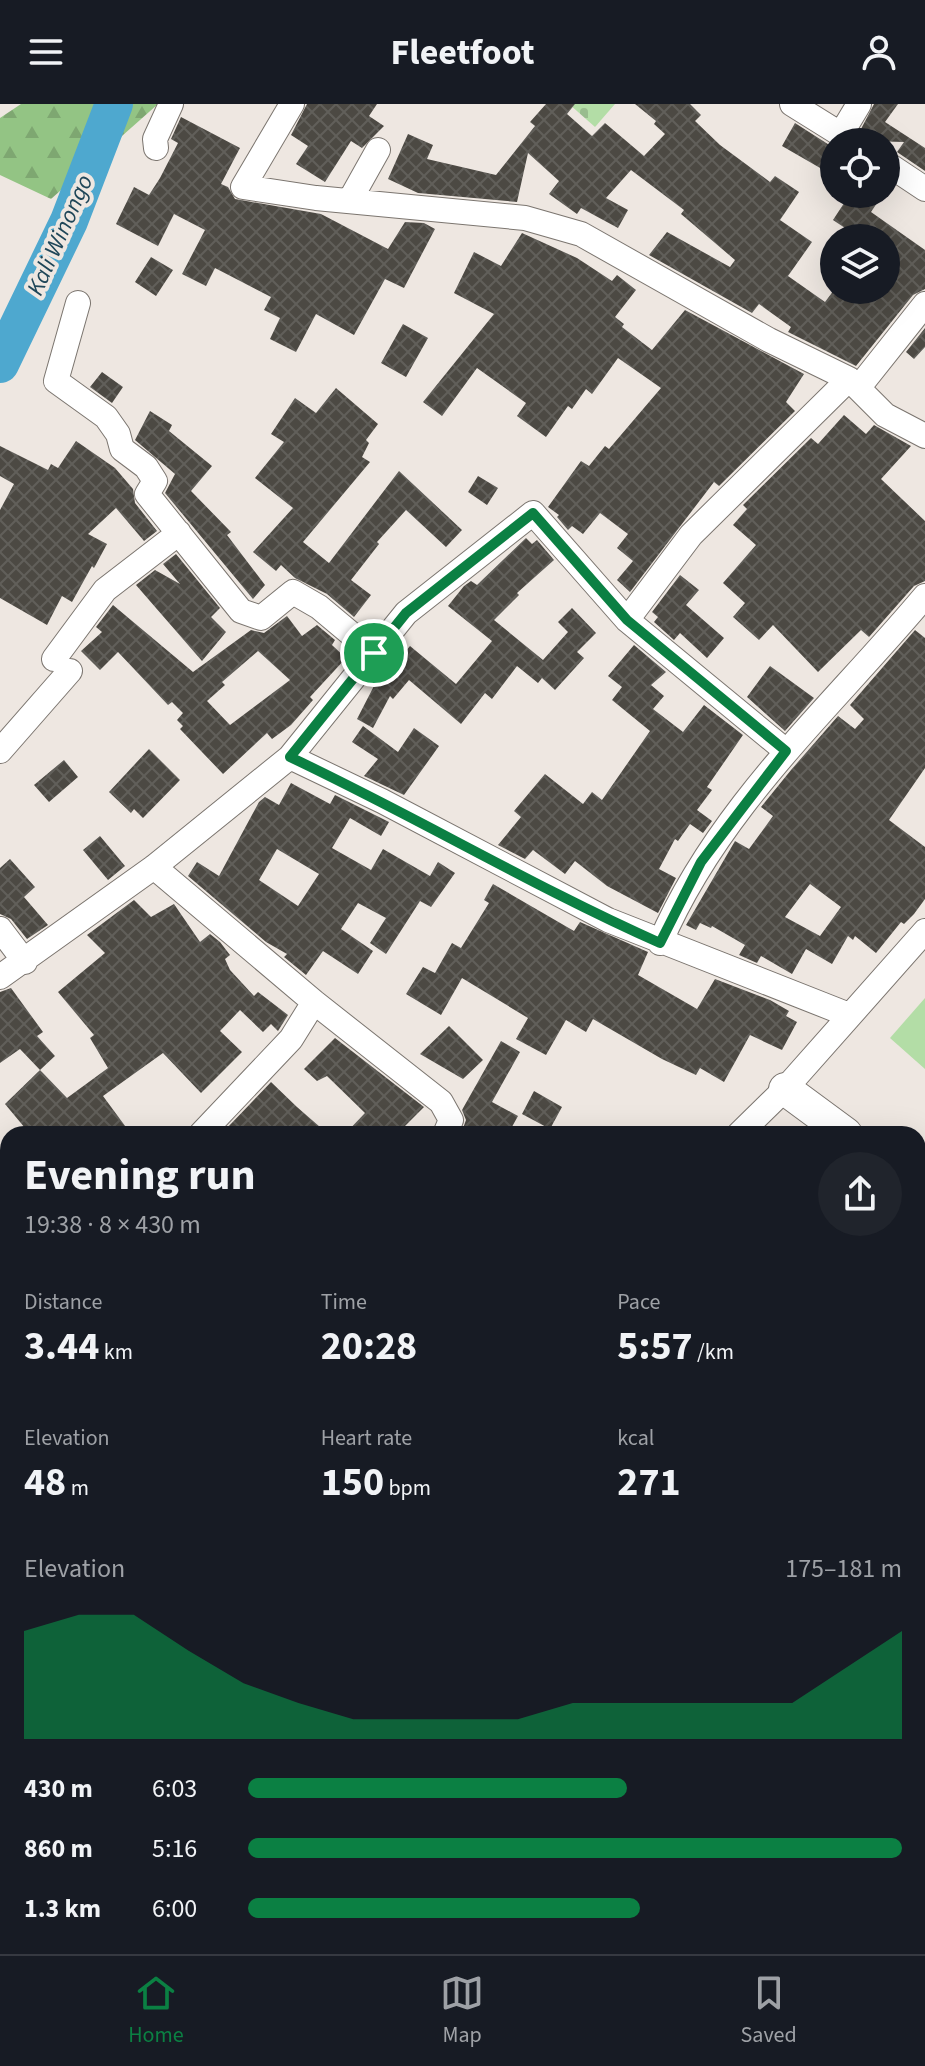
<!DOCTYPE html>
<meta charset="utf-8">
<style>
body{margin:0;font-family:"Source Sans 3",sans-serif;background:#20242c;color:#f1f3f6;height:100vh;display:flex;flex-direction:column;font-size:30px;white-space:nowrap}
*{box-sizing:border-box;margin:0}
p{font-size:26px;color:#9ea1a6}
.icon{flex:none;width:44px;height:44px;fill:none;stroke:currentColor;stroke-width:2;stroke-linecap:round;stroke-linejoin:round}
.map{position:relative;flex:1;overflow:hidden}
.side{position:absolute;left:0px;top:1022px;width:926px;height:828px;display:flex;flex-direction:column;background:#171b24;border-radius:24px 24px 0 0;box-shadow:0 8px 32px #0002}
.side>*{flex:none}
.controls{position:absolute;left:820px;top:24px;display:grid;gap:16px}
.controls a{display:grid;place-items:center;width:80px;height:80px;border-radius:50%;background:#171b24;box-shadow:0 8px 32px #0002;font-size:40px}
.pin{position:absolute;display:grid;place-items:center;width:68px;height:68px;color:#fff;margin:-34px;border:4px solid #fff;border-radius:50%;box-shadow:0 2px 8px #0007}
.round{display:grid;place-items:center;flex:none;width:84px;height:84px;border-radius:42px;background:#20242c}
.head{display:flex;align-items:center;justify-content:space-between;height:136px;padding:0 24px}
h1{font-size:44px;font-weight:700;line-height:60px}
.metrics{display:grid;grid-template-columns:repeat(3,1fr);gap:12px;height:136px;padding:8px 24px}
.metrics div{display:grid;align-content:center}
.metrics b{font-size:40px;font-weight:700}
.metrics small{font-size:22px;font-weight:400}
.metrics p{font-size:22px}
.chart{height:224px;padding:16px 24px}
.chart p{display:flex;justify-content:space-between}
.chart svg{width:100%;height:144px;margin-top:8px;fill:#0b8043;opacity:.7}
ul{padding:0 24px;list-style:none;font-size:26px}
li{display:grid;grid-template-columns:128px 96px 1fr;align-items:center;height:60px}
li i{height:20px;border-radius:10px;background:#0b8043}
header{display:flex;justify-content:space-between;align-items:center;height:104px;padding:0 24px;background:#171b24;font-size:36px;font-weight:700}
.tab-bar{display:flex;justify-content:space-around;align-items:center;height:112px;border-top:2px solid #363941;background:#171b24;font-size:22px;color:#9ea1a6}
.tab-bar a{display:grid;justify-items:center;gap:4px}
.tab-bar .selected{color:#0b8043}
.map>svg:first-child{display:block}
.forest{fill:url(#forest-firs)}
.cemetery{fill:url(#cemetery-stones)}
.pitch{fill:#b3dda6}
.lines{fill:none;stroke-linecap:round;stroke-linejoin:round}
.river{stroke:#4ea8cf;stroke-width:38}
.building{fill:url(#building-cross-hatch);fill-rule:evenodd}
.street-casing{stroke:#7b756f;stroke-width:26}
.secondary-casing{stroke:#7b756f;stroke-width:34}
.highway-casing{stroke:#7b756f;stroke-width:44}
.street{stroke:#fff;stroke-width:24}
.secondary{stroke:#fff;stroke-width:32}
.highway{stroke:#fff;stroke-width:42}
.route-casing{stroke:#fff;stroke-width:16}
.route{stroke:#0b8043;stroke-width:10}
.labels{text-anchor:middle;dominant-baseline:central;stroke-width:8;stroke-linejoin:round;paint-order:stroke}
.water-label{font-size:24px;font-style:italic;fill:#1f4658;stroke:#eee7e1}
</style>
<header><svg class="icon" aria-label="menu" viewBox="0 0 24 24"><path d="M4 6h16M4 12h16M4 18h16"/></svg>Fleetfoot<svg class="icon" aria-label="person" viewBox="0 0 24 24"><circle cx="12" cy="8" r="4"/><path d="M4 21q1-7 8-7t8 7"/></svg></header>
<div class="map">
<svg width="925" height="1850" viewBox="0 0 925 1850">
<defs>
<pattern id="forest-firs" width="22" height="20" patternUnits="userSpaceOnUse" patternTransform="scale(2)"><rect width="22" height="20" fill="#93c484"/><path d="M5 1l3.5 6h-7zM16 11l3.5 6h-7z" fill="#7ea771"/></pattern>
<pattern id="cemetery-stones" width="16" height="16" patternUnits="userSpaceOnUse" patternTransform="scale(2)"><rect width="16" height="16" fill="#b3dda6"/><path d="M2 7V4a2 2 0 0 1 4 0v3zM10 15v-3a2 2 0 0 1 4 0v3z" fill="#99bc8e"/></pattern>
<pattern id="building-cross-hatch" width="8" height="8" patternUnits="userSpaceOnUse" patternTransform="scale(2)"><rect width="8" height="8" fill="#4c4943"/><path d="M0 0l8 8M0 8l8-8" fill="none" stroke="#615f5a"/></pattern>
</defs>
<rect width="100%" height="100%" fill="#eee7e1"/>
<path class="forest" d="M 21,0 L 158,0 L 51,95 L 0,71 L 0,14 Z"/>
<path class="cemetery" d="M 569,0 L 615,0 L 595,23 Z"/>
<path class="pitch" d="M 925,894 L 925,965 L 890,934 Z"/>
<g class="lines">
<path class="river" d="M 0,260 L 69,117 L 114,0"/>
</g>
<path class="building" d="M 307,0 L 377,0 L 369,12 L 384,22 L 362,44 L 351,37 L 325,78 L 296,60 L 308,42 L 291,31 Z
M 546,0 L 575,0 L 567,10 L 592,32 L 605,19 L 644,52 L 665,30 L 654,20 L 656,17 L 635,0 L 690,0 L 701,11 L 695,17 L 720,41 L 770,78 L 775,72 L 799,88 L 780,116 L 812,138 L 788,172 L 825,198 L 834,186 L 886,186 L 886,134 L 860,134 L 833,116 L 850,90 L 883,90 L 871,108 L 925,146 L 925,185 L 913,191 L 856,262 L 788,228 L 791,223 L 759,200 L 752,209 L 649,151 L 667,128 L 730,163 L 735,156 L 681,110 L 684,106 L 631,66 L 606,94 L 628,106 L 618,124 L 581,104 L 577,110 L 549,90 L 559,77 L 528,49 L 517,98 L 418,89 L 388,75 L 408,30 L 433,41 L 427,55 L 496,71 L 535,22 L 530,18 Z
M 874,0 L 898,0 L 885,18 L 925,44 L 925,67 L 897,48 L 904,38 L 868,37 L 861,25 Z
M 181,13 L 240,44 L 221,80 L 228,83 L 235,95 L 321,110 L 388,145 L 405,118 L 424,119 L 435,125 L 404,184 L 385,175 L 354,231 L 316,210 L 296,248 L 270,235 L 280,214 L 264,206 L 271,193 L 215,164 L 206,182 L 182,170 L 205,126 L 174,110 L 158,142 L 116,120 L 134,83 L 149,91 L 160,74 L 178,39 L 171,35 Z
M 795,19 L 834,44 L 834,72 L 782,42 Z
M 522,129 L 577,154 L 612,177 L 617,171 L 636,186 L 615,213 L 624,220 L 622,223 L 652,246 L 685,206 L 804,270 L 786,298 L 795,307 L 719,382 L 714,378 L 630,488 L 617,476 L 633,457 L 617,444 L 628,430 L 600,409 L 583,430 L 572,422 L 568,426 L 557,413 L 559,411 L 548,403 L 581,357 L 589,362 L 605,342 L 609,345 L 661,284 L 618,254 L 592,290 L 586,285 L 572,305 L 568,302 L 546,333 L 517,312 L 526,299 L 477,264 L 442,312 L 423,298 L 494,210 L 454,189 L 474,148 L 501,162 Z
M 151,153 L 173,166 L 156,192 L 135,178 Z
M 403,220 L 428,234 L 406,273 L 381,259 Z
M 925,224 L 925,243 L 914,255 L 906,248 Z
M 102,268 L 123,283 L 112,299 L 90,283 Z
M 336,284 L 378,320 L 366,336 L 369,339 L 362,353 L 370,358 L 303,438 L 329,459 L 399,367 L 462,426 L 446,443 L 406,406 L 377,438 L 379,440 L 351,476 L 371,491 L 354,513 L 327,490 L 295,474 L 281,461 L 276,467 L 253,448 L 293,404 L 255,374 L 284,338 L 271,330 L 295,294 L 316,309 Z
M 150,307 L 172,321 L 169,327 L 212,362 L 191,387 L 231,428 L 227,431 L 265,481 L 253,495 L 165,389 L 175,370 L 135,336 Z
M 844,311 L 866,330 L 874,321 L 911,342 L 881,375 L 925,417 L 925,477 L 914,482 L 869,533 L 861,526 L 818,568 L 773,521 L 759,536 L 733,513 L 745,499 L 723,479 L 756,441 L 733,421 L 747,405 L 743,401 L 811,334 L 818,340 Z
M 76,337 L 115,364 L 133,385 L 135,399 L 157,427 L 144,437 L 116,404 L 88,430 L 107,440 L 94,464 L 92,462 L 72,498 L 62,492 L 47,521 L 0,494 L 0,406 L 14,380 L 0,372 L 0,342 L 48,366 L 51,360 L 58,364 Z
M 478,372 L 498,384 L 487,401 L 468,388 Z
M 526,434 L 532,440 L 537,436 L 554,456 L 517,489 L 519,491 L 494,516 L 543,556 L 568,528 L 558,518 L 572,504 L 596,529 L 577,548 L 584,554 L 555,586 L 542,574 L 538,579 L 517,562 L 492,595 L 485,589 L 461,620 L 409,576 L 393,595 L 390,592 L 373,624 L 357,615 L 375,580 L 371,577 L 383,561 L 389,567 L 410,542 L 456,580 L 492,537 L 448,502 L 464,482 L 471,477 L 477,481 Z
M 176,450 L 220,504 L 211,513 L 226,528 L 202,557 L 136,481 L 155,466 L 180,480 L 163,460 Z
M 680,471 L 699,486 L 686,501 L 724,534 L 707,554 L 680,529 L 674,536 L 654,518 L 658,513 L 652,508 Z
M 113,501 L 193,568 L 251,526 L 264,529 L 287,512 L 302,532 L 317,521 L 335,536 L 332,541 L 346,554 L 310,593 L 313,596 L 291,621 L 272,635 L 267,629 L 223,670 L 180,625 L 183,622 L 177,616 L 183,609 L 172,598 L 168,601 L 118,548 L 100,566 L 81,547 L 102,528 L 96,523 ZM 258,547 L 290,576 L 230,621 L 207,597 L 225,581 L 222,578 Z
M 915,526 L 925,534 L 925,664 L 889,716 L 925,743 L 925,795 L 914,810 L 904,820 L 901,818 L 876,849 L 855,832 L 853,836 L 848,832 L 832,860 L 806,845 L 792,870 L 761,852 L 757,859 L 739,851 L 745,841 L 712,822 L 711,824 L 700,819 L 696,826 L 686,821 L 735,737 L 749,745 L 773,712 L 761,703 L 791,666 L 838,612 L 855,625 L 864,615 L 850,601 ZM 810,780 L 841,803 L 820,832 L 785,813 Z
M 634,541 L 666,568 L 651,581 L 664,592 L 653,605 L 683,628 L 704,601 L 743,631 L 707,683 L 712,686 L 697,706 L 712,717 L 703,729 L 690,720 L 678,737 L 675,735 L 659,765 L 676,774 L 658,809 L 607,782 L 575,757 L 565,770 L 533,746 L 525,755 L 498,741 L 521,713 L 514,707 L 545,670 L 583,700 L 592,688 L 602,696 L 650,627 L 612,596 L 622,583 L 608,572 Z
M 770,562 L 814,594 L 785,627 L 747,593 Z
M 363,622 L 398,648 L 414,624 L 439,642 L 404,691 L 364,672 L 378,655 L 352,638 Z
M 149,645 L 180,676 L 143,714 L 134,705 L 131,709 L 109,688 Z
M 64,656 L 78,673 L 49,698 L 34,681 Z
M 291,679 L 330,700 L 335,691 L 389,718 L 381,732 L 350,714 L 332,744 L 371,766 L 383,745 L 430,772 L 438,758 L 455,769 L 431,803 L 420,797 L 386,850 L 370,839 L 386,814 L 358,799 L 341,825 L 373,847 L 358,870 L 323,847 L 306,871 L 284,853 L 287,850 L 266,838 L 188,772 L 197,758 L 219,772 L 259,698 L 265,693 L 279,701 ZM 277,745 L 319,770 L 298,802 L 259,776 Z
M 100,732 L 125,762 L 108,776 L 83,746 Z
M 10,755 L 35,783 L 24,793 L 48,821 L 27,835 L 11,815 L 0,810 L 0,764 Z
M 493,780 L 574,827 L 580,818 L 648,848 L 638,871 L 697,905 L 715,875 L 770,896 L 789,907 L 786,912 L 797,918 L 782,946 L 750,931 L 724,978 L 700,964 L 696,971 L 662,955 L 593,915 L 586,928 L 566,916 L 546,951 L 516,935 L 528,914 L 462,874 L 441,911 L 406,890 L 423,863 L 435,869 L 452,839 L 461,844 L 489,799 L 484,796 Z
M 134,796 L 151,813 L 174,800 L 200,838 L 210,830 L 220,838 L 230,851 L 225,855 L 230,866 L 254,892 L 258,888 L 288,911 L 278,927 L 271,920 L 263,928 L 240,906 L 220,927 L 242,948 L 201,989 L 163,949 L 103,992 L 131,1030 L 30,1030 L 5,1000 L 40,966 L 67,994 L 108,964 L 90,934 L 94,931 L 58,888 L 105,849 L 87,831 Z
M 11,884 L 43,928 L 37,932 L 55,952 L 40,966 L 20,945 L 0,959 L 0,888 Z
M 449,922 L 483,956 L 463,975 L 420,950 Z
M 335,934 L 424,1003 L 397,1030 L 345,1030 L 365,1009 L 327,972 L 317,977 L 304,965 Z
M 501,937 L 520,948 L 492,998 L 518,1012 L 508,1030 L 461,1030 L 466,1016 L 462,1006 Z
M 271,978 L 297,1003 L 328,1030 L 233,1030 L 227,1024 Z
M 534,987 L 562,1003 L 550,1025 L 522,1010 Z"/>
<g class="lines">
<defs>
<path id="street" d="M 292,0 L 243,83 L 316,94 L 525,114 L 581,130 L 769,236 L 849,275 L 885,311 L 925,332
M 792,0 L 853,38
M 841,30 L 859,0
M 156,44 L 155,35 L 171,0
M 886,59 L 925,85
M 350,96 L 378,46
M 78,199 L 56,277 L 106,313 L 118,330 L 122,345 L 146,363 L 155,377 L 147,390 L 241,507 L 261,514 L 293,488 L 319,503 L 374,549
M 859,283 L 925,200
M 627,516 L 691,431 L 849,275
M 54,555 L 105,486 L 179,429
M 0,647 L 70,567
M 290,653 L 406,509 L 533,409 L 627,516 L 786,647
M 154,763 L 314,898 L 441,998 L 451,1016 L 445,1030
M 0,825 L 25,858
M 660,839 C 718,703 832,603 925,492
M 0,873 L 154,763 L 290,653 L 382,697 L 608,816 L 849,911
M 201,1030 L 291,935 L 314,898
M 739,1030 L 785,985 L 925,827
M 0,1191 L 8,1198
M 0,1363 L 8,1353
M 0,1850 L 8,1840"/>
<path id="secondary" d="M 785,985 L 846,1030
M 918,1084 L 925,1089
M 0,1490 L 8,1496
M 465,1842 L 476,1850
M 572,1842 L 582,1850"/>
<path id="highway" d="M 0,1429 L 8,1435
M 0,1466 L 8,1472
M 495,1842 L 506,1850
M 542,1842 L 553,1850"/>
</defs>
<use href="#street" class="street-casing"/>
<use href="#secondary" class="secondary-casing"/>
<use href="#highway" class="highway-casing"/>
<use href="#street" class="street"/>
<use href="#secondary" class="secondary"/>
<use href="#highway" class="highway"/>
</g>
<g class="lines">
<defs>
<path id="route" d="M 533,409 L 627,516 L 786,647 L 701,758 L 660,839 C 534,783 415,712 290,653 L 406,509 Z"/>
</defs>
<use href="#route" class="route-casing"/>
<use href="#route" class="route"/>
</g>
<g class="labels">
<g class="water-label">
<text transform="translate(60 131) rotate(-66)">Kali Winongo</text>
</g>
</g>
</svg>
<div class="controls">
<a><svg class="icon" aria-label="locate" viewBox="0 0 24 24"><circle cx="12" cy="12" r="6"/><path d="M12 2v4M12 18v4M2 12h4M18 12h4"/></svg></a>
<a><svg class="icon" aria-label="layers" viewBox="0 0 24 24"><path d="M12 4l9 5-9 5-9-5zM3 14l9 5 9-5"/></svg></a>
</div>
<div class="pin" style="left:374px;top:549px;background:#1e9e55"><svg class="icon" aria-label="arrive" viewBox="0 0 24 24"><path d="M6 21V4h12l-3 4 3 4H6"/></svg></div>
<section class="side">
<div class="head"><div><h1>Evening run</h1><p>19:38 · 8 × 430 m</p></div><a class="round"><svg class="icon" aria-label="share" viewBox="0 0 24 24"><path d="M12 15V3M7 8l5-5 5 5M5 13v7h14v-7"/></svg></a></div>
<div class="metrics">
<div><p>Distance</p><b>3.44<small> km</small></b></div>
<div><p>Time</p><b>20:28</b></div>
<div><p>Pace</p><b>5:57<small> /km</small></b></div>
</div>
<div class="metrics">
<div><p>Elevation</p><b>48<small> m</small></b></div>
<div><p>Heart rate</p><b>150<small> bpm</small></b></div>
<div><p>kcal</p><b>271</b></div>
</div>
<div class="chart"><p><span>Elevation</span>175–181 m</p>
<svg viewBox="0 0 160 44" preserveAspectRatio="none"><path d="M0 44V11L10 6L20 6L30 17L40 27L50 33L60 38L70 38L80 38L90 38L100 33L110 33L120 33L130 33L140 33L150 22L160 11V44z"/></svg>
</div>
<ul>
<li><b>430 m</b>6:03<i style="width:58%"></i></li>
<li><b>860 m</b>5:16<i style="width:100%"></i></li>
<li><b>1.3 km</b>6:00<i style="width:60%"></i></li>
</ul>
</section>
</div>
<nav class="tab-bar">
<a class="selected"><svg class="icon" aria-label="home" viewBox="0 0 24 24"><path d="M3 11l9-7 9 7M6 9v11h12V9"/></svg>Home</a>
<a><svg class="icon" aria-label="map" viewBox="0 0 24 24"><path d="M3 6l6-2 6 2 6-2v14l-6 2-6-2-6 2zM9 4v14M15 6v14"/></svg>Map</a>
<a><svg class="icon" aria-label="saved" viewBox="0 0 24 24"><path d="M7 4h10v16l-5-4-5 4z"/></svg>Saved</a>
</nav>
